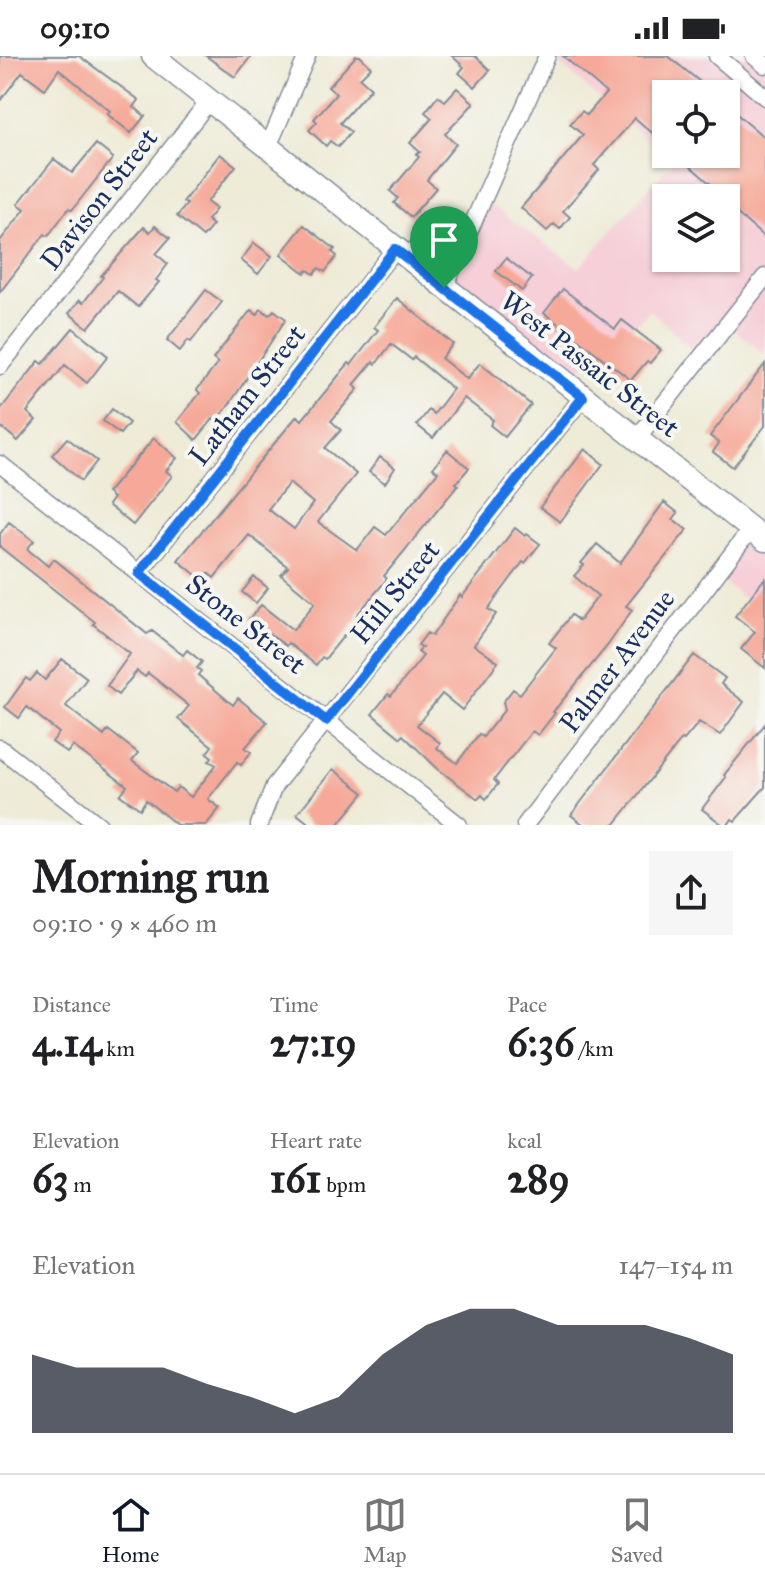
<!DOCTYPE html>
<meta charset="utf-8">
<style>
body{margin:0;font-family:"IM FELL Great Primer",serif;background:#f6f6f6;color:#202124;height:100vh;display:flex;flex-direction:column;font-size:30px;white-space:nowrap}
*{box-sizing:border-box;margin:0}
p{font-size:26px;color:#757577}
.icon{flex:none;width:44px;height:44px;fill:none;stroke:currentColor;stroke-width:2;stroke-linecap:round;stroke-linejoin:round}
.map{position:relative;height:769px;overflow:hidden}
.side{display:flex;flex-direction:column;background:#fff;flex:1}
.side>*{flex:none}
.fabs{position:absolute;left:652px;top:24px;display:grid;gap:16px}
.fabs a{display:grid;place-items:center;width:88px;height:88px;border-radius:0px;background:#fff;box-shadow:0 2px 6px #0004;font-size:40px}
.pin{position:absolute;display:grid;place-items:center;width:68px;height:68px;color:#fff;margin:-82px -34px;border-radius:50% 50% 50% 0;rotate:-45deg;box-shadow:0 0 8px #0007}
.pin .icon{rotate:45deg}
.round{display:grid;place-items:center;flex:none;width:84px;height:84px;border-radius:0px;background:#f6f6f6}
.head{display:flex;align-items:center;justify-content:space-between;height:136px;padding:0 32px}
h1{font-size:44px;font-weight:700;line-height:60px}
.figures{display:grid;grid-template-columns:repeat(3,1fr);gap:12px;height:136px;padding:8px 32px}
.figures div{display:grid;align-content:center}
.figures b{font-size:40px;font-weight:700}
.figures small{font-size:22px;font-weight:400}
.figures p{font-size:22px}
.chart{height:224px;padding:16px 32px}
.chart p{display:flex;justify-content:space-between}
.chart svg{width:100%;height:144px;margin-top:8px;fill:#111827;opacity:.7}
.status{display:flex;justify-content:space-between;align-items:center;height:56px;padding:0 40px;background:#fff;direction:ltr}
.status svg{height:22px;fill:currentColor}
.menu{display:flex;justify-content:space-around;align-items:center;height:112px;border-top:2px solid #e0e0e0;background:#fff;font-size:22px;color:#757577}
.menu a{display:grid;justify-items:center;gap:4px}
.menu .active{color:#111827}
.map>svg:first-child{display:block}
.built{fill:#f6cfd8;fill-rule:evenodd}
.building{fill:#f6a998;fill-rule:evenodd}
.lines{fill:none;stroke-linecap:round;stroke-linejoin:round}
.minor-casing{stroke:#848d9a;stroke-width:19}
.secondary-casing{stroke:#848d9a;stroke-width:25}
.minor{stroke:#fff;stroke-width:16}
.secondary{stroke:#fff;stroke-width:22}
.route-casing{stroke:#fff;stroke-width:16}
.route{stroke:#1a73e8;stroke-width:10}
.labels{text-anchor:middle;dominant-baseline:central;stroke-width:8;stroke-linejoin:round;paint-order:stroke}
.street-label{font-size:28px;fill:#1b2f5e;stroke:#f6f6f2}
</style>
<div class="status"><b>09:10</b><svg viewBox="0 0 49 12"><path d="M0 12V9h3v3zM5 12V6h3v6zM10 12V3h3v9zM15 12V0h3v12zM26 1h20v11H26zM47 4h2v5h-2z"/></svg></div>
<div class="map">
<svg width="765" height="769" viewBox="0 0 765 769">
<rect width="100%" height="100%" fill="#f6f6f2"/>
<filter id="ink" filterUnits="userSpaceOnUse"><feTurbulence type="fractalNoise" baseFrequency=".0125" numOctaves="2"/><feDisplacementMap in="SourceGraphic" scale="16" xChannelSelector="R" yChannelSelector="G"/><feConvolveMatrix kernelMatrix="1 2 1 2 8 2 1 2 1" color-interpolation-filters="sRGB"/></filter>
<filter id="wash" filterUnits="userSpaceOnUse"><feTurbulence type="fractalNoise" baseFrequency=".006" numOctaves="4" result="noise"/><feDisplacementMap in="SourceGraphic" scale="32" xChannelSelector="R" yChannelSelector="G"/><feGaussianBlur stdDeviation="1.8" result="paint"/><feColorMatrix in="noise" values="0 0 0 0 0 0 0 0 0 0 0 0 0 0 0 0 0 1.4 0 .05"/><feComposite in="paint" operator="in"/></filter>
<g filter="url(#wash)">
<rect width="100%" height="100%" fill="#eeebd7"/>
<path class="built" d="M 551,0 L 765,0 L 765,299 L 727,267 L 701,301 L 650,254 L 624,280 L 616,273 L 567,329 L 444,232 L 483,144 L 579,212 L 672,106 ZM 666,38 L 726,38 L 726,98 L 666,98 ZM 666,142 L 726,142 L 726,202 L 666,202 Z
M 751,473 L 765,484 L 765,558 L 715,520 Z"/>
<g id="blocks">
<path class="building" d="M 0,0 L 79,0 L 139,44 L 134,51 L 145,60 L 131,77 L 107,58 L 110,55 L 59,13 L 45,33 L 22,16 L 0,45 Z
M 206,0 L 251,0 L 235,21 Z
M 356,0 L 360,0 L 371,11 L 360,22 L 371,32 L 340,67 L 351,76 L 338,91 L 330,85 L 326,90 L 309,74 L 317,66 L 314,63 L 336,38 L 328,31 Z
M 452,0 L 475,0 L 490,14 L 475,31 L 459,17 L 464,11 Z
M 563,0 L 668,0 L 715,38 L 666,38 L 666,89 L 635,62 L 594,109 L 599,114 L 563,155 L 570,161 L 560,173 L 554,168 L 547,175 L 521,152 L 583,79 L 570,68 L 582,55 L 587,59 L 606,37 Z
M 457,32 L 474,47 L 445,78 L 456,88 L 427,124 L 436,132 L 411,161 L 394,147 L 398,142 L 390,135 L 419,101 L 416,99 L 420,96 L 410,87 L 432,62 L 425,56 L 438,40 L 445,45 Z
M 726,49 L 765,82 L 765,182 L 726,148 L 726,142 L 719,142 L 715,139 L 719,135 L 676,98 L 726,98 Z
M 96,88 L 113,102 L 72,154 L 69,152 L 48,180 L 45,178 L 0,236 L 0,185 L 25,153 L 18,148 L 54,103 L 72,117 Z
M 220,98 L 236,110 L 207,146 L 216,153 L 207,164 L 213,169 L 203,181 L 177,160 L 187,148 L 183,146 Z
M 304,169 L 335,193 L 332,196 L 337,200 L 325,216 L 319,212 L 314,218 L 308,214 L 305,217 L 281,198 Z
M 155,170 L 170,182 L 156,198 L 168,208 L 156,224 L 159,226 L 138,251 L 118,235 L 88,272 L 69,257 L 80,244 L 83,247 L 103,221 L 101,220 L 144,171 L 150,176 Z
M 254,187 L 272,200 L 258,218 L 241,204 Z
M 506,202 L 532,222 L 522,235 L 496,215 Z
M 563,233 L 615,273 L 622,264 L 661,294 L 650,307 L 647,305 L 631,324 L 544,257 Z
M 206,234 L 222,246 L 191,286 L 188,284 L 180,295 L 167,284 Z
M 397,242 L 453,288 L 441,302 L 467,323 L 480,307 L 531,349 L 505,381 L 490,369 L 493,364 L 464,342 L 433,382 L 417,369 L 429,354 L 434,358 L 453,333 L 414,301 L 412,304 L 391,288 L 376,308 L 373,306 L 354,329 L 358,333 L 331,365 L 341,374 L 325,392 L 356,418 L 318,466 L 357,494 L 375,471 L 386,479 L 438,416 L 433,412 L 447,394 L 469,412 L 456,427 L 458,429 L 384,520 L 387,523 L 357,559 L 359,561 L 325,603 L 322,601 L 316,609 L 288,587 L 286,590 L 249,563 L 261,549 L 293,574 L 315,547 L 281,519 L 288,511 L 249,479 L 214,522 L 208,517 L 202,524 L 178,504 L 297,360 L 302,364 L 349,307 L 351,309 L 378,274 L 374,271 ZM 289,427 L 313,447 L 294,473 L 268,453 Z
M 261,253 L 269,259 L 274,254 L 286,263 L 227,352 L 216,366 L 213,363 L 196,384 L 177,366 L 200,337 L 197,334 L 218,307 L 213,303 L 251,254 L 257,259 Z
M 73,272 L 108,300 L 87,327 L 65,309 L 27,356 L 36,364 L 18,385 L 0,370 L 0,354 L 39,305 L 43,308 Z
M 765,308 L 765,370 L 733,411 L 713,396 L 719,387 L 710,380 Z
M 112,353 L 129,367 L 120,378 L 103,365 Z
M 67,382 L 97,405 L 81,425 L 52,399 Z
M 154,382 L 177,402 L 166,415 L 172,420 L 133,469 L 108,449 L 113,442 L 107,437 Z
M 585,393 L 603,408 L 560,466 L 540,451 Z
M 380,401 L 395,412 L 385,427 L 369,416 Z
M 664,446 L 678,457 L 673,463 L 687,474 L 626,550 L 632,554 L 608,589 L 553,656 L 555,657 L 538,679 L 532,675 L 494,724 L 498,728 L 486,743 L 482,739 L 478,743 L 438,713 L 403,679 L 401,682 L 372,658 L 388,638 L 391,640 L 423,600 L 418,596 L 422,591 L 418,589 L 427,577 L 432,580 L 460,539 L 462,541 L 515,472 L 525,480 L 527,478 L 540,488 L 525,507 L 523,506 L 488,553 L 496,558 L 474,589 L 498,606 L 462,654 L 442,638 L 417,669 L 440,687 L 437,692 L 457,707 L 479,678 L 483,681 L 505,653 L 503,646 L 513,633 L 520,638 L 556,592 L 549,587 L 571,559 L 579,565 L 598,540 L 574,520 L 584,509 L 581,507 L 597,488 L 620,507 Z
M 9,466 L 34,485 L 27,493 L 48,510 L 54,503 L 147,578 L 152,575 L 183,599 L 187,594 L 202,606 L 197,612 L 201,615 L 198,619 L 233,649 L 238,642 L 267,666 L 245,692 L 251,696 L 241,709 L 237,706 L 208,743 L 220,752 L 206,769 L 177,769 L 146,744 L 140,753 L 120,739 L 127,730 L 73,690 L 67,697 L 52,686 L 59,677 L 27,651 L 19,662 L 5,651 L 26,622 L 30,625 L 37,617 L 45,624 L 62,603 L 87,622 L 66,650 L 104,680 L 108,674 L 138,697 L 132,705 L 174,736 L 178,731 L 191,741 L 216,709 L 209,705 L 212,701 L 207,697 L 212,690 L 178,663 L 189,650 L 148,617 L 145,621 L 137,615 L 118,639 L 107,630 L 130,598 L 93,568 L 95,566 L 0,491 L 0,478 Z
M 254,521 L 268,532 L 256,547 L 242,536 Z
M 765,522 L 765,612 L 741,593 L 755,576 L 735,560 Z
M 694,599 L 725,622 L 721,628 L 744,646 L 720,679 L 699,666 L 684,684 L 682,683 L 614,769 L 584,769 L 571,759 Z
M 765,668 L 765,731 L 735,765 L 732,763 L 728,769 L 723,769 L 702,753 L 726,721 L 724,719 Z
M 333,713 L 364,737 L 338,769 L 311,769 L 297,758 Z"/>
</g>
</g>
<g filter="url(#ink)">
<use href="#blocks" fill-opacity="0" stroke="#848d9a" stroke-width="2"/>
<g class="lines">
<defs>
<path id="minor" d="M 717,0 L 765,41
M 754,0 L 765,9
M 268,91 L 307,0
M 444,232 L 547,0
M 0,310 L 209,45
M 637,382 L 765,221
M 0,408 L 459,769
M 139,517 L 395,193
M 0,692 L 99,769
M 259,769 L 274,730 L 583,341
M 525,769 L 751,473"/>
<path id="secondary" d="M 153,0 L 765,484"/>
</defs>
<use href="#minor" class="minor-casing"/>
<use href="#secondary" class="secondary-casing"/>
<use href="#minor" class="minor"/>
<use href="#secondary" class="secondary"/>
</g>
</g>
<g class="lines" filter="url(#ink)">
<defs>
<path id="route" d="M 395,193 L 583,341 L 326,665 L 139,517 Z"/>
</defs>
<use href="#route" class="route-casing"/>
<use href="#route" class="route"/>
</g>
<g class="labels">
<g class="street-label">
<text transform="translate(99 143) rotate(-52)">Davison Street</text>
<text transform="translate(590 308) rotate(38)">West Passaic Street</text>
<text transform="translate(247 339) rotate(-52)">Latham Street</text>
<text transform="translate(395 536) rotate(-51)">Hill Street</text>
<text transform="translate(246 568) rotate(38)">Stone Street</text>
<text transform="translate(617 605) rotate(-53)">Palmer Avenue</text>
</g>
</g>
</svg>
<div class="fabs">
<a><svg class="icon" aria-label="locate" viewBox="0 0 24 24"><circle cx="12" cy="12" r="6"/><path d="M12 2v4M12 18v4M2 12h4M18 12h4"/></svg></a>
<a><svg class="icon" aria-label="layers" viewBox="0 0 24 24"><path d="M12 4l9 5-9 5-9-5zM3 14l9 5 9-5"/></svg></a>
</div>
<div class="pin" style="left:444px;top:232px;background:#1e9e55"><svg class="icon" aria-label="arrive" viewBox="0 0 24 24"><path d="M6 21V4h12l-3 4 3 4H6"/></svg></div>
</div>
<section class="side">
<div class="head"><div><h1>Morning run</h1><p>09:10 · 9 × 460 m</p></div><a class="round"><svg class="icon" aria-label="share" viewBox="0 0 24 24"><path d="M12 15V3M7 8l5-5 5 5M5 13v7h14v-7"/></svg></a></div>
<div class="figures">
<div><p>Distance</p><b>4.14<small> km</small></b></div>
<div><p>Time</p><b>27:19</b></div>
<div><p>Pace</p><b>6:36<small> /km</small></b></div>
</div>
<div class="figures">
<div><p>Elevation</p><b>63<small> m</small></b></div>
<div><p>Heart rate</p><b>161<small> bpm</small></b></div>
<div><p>kcal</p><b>289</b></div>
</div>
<div class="chart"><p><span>Elevation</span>147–154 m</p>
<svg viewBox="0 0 160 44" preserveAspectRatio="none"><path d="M0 44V20L10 24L20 24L30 24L40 29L50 33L60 38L70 33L80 20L90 11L100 6L110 6L120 11L130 11L140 11L150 15L160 20V44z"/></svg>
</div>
</section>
<nav class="menu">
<a class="active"><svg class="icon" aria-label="home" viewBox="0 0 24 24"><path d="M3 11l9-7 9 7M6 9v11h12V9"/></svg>Home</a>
<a><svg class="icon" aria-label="map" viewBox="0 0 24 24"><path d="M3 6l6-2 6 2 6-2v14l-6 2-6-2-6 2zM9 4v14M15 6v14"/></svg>Map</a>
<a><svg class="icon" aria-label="saved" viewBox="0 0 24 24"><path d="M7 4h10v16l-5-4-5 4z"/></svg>Saved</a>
</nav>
